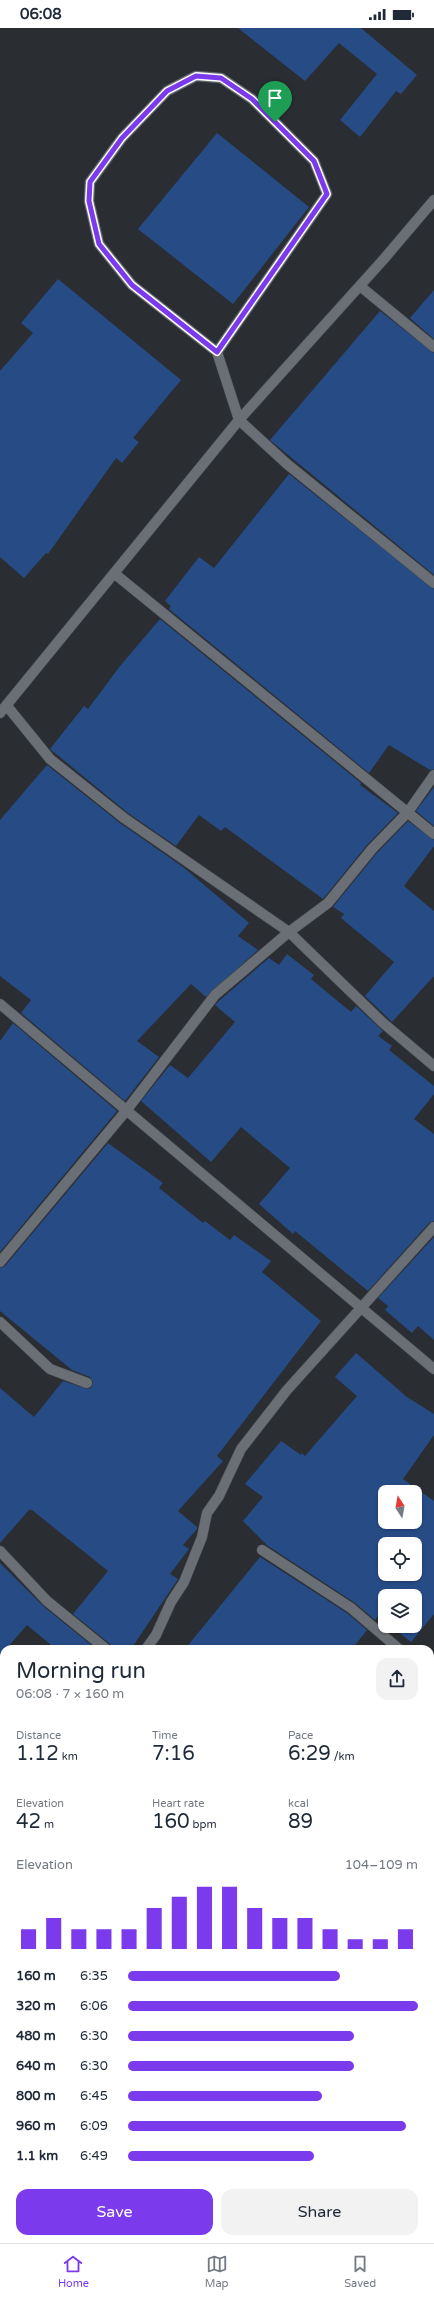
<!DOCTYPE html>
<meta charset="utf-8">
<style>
body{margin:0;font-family:"Varela Round",sans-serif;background:#f2f2f3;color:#1f2937;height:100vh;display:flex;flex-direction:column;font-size:15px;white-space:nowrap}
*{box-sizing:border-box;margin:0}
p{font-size:13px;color:#747a83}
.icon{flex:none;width:22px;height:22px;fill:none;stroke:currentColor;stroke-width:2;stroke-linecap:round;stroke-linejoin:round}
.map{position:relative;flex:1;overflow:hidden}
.drawer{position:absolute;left:0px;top:1617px;width:434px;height:598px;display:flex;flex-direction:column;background:#fff;border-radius:12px 12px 0 0;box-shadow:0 1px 3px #0004}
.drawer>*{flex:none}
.needle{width:26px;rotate:349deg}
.controls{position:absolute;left:378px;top:1457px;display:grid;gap:8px}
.controls a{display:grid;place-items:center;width:44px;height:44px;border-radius:8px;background:#fff;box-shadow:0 1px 3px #0004;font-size:20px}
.pin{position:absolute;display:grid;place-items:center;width:34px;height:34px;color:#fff;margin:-41px -17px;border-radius:50% 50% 50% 0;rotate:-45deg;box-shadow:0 0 4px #0007}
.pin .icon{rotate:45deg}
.round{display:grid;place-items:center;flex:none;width:42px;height:42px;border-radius:12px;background:#f2f2f3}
.summary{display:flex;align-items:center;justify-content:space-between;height:68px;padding:0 16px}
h1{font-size:22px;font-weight:600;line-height:30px}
.metrics{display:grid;grid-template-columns:repeat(3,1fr);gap:6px;height:68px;padding:4px 16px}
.metrics div{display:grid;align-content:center}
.metrics b{font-size:20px;font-weight:600}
.metrics small{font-size:11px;font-weight:400}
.metrics p{font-size:11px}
.chart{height:112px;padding:8px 16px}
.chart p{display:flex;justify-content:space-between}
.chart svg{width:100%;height:72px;margin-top:4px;stroke:#7c3aed;stroke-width:6}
.cta{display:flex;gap:8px;margin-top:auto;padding:8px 16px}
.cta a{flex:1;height:46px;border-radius:12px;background:#7c3aed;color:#fff;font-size:16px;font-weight:600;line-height:46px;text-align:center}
.cta a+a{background:#f2f2f3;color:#1f2937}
ul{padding:0 16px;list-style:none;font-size:13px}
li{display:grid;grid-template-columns:64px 48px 1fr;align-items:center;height:30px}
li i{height:10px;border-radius:5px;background:#7c3aed}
.status{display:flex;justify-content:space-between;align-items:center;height:28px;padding:0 20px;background:#fff;direction:ltr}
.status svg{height:11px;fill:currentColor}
.tab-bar{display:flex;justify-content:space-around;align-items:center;height:56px;border-top:1px solid #e0e1e3;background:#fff;font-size:11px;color:#747a83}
.tab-bar a{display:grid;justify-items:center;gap:2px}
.tab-bar .current{color:#7c3aed}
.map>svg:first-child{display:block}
.building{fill:#264b85;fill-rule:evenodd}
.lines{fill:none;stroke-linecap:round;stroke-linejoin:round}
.service-casing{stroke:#46494e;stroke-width:11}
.minor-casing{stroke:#46494e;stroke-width:11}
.service{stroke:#6a6f75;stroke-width:10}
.minor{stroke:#6a6f75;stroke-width:10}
.route-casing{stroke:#fff;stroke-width:8}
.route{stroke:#7c3aed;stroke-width:5}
</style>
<div class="status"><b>06:08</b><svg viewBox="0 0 49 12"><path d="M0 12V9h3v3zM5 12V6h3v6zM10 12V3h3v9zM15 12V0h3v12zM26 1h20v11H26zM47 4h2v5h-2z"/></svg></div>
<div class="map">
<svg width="434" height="2215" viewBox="0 0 434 2215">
<rect width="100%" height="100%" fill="#2a2e33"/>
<path class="building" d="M 238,0 L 361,0 L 417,47 L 401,66 L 396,63 L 360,109 L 340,92 L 377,46 L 339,15 L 305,53 Z
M 217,105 L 309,179 L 233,276 L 138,201 Z
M 58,251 L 181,352 L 133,410 L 139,414 L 122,435 L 116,430 L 48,526 L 46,525 L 24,550 L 0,529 L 0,343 L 33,305 L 21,295 Z
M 434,262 L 434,311 L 410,290 Z
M 380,283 L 434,325 L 434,547 L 270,412 Z
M 289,446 L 434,561 L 434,741 L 430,742 L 389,717 L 369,745 L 169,581 L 171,578 L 165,573 L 199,529 L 214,540 Z
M 160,591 L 361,755 L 360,757 L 398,785 L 367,817 L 323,871 L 225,799 L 221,803 L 199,787 L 176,818 L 128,785 L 50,721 L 84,678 L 88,681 L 120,638 Z
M 47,737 L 120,795 L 183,839 L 249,895 L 238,908 L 258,922 L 206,969 L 191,956 L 137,1013 L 159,1029 L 125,1073 L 21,985 L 31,972 L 0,948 L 0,792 Z
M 434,759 L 434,798 L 416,783 Z
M 408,793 L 434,812 L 434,818 L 404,858 L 434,883 L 434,948 L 392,994 L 365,968 L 394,934 L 341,890 L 344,886 L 333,879 L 377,825 Z
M 287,926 L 314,947 L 311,951 L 351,984 L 356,978 L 383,1003 L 378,1008 L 392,1018 L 389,1022 L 434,1058 L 434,1066 L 414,1091 L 434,1106 L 434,1193 L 429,1195 L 368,1263 L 295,1203 L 293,1206 L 259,1176 L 290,1140 L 241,1099 L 211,1134 L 141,1073 L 170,1037 L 188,1050 L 235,994 L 215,977 L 220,972 L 269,930 L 279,937 Z
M 13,995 L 117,1083 L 0,1224 L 0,1013 Z
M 108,1115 L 163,1155 L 159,1160 L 203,1195 L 205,1193 L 230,1212 L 234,1207 L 271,1233 L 262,1244 L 321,1293 L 217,1428 L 223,1433 L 178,1483 L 197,1499 L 197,1501 L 183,1517 L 189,1521 L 170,1546 L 178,1551 L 131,1621 L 112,1621 L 110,1616 L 73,1586 L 108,1543 L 32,1482 L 29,1482 L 0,1515 L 0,1360 L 34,1389 L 63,1353 L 88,1361 L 91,1360 L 93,1354 L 90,1349 L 72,1342 L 0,1283 L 0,1240 L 5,1238 Z
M 434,1209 L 434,1312 L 418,1298 L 412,1305 L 385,1282 L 388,1278 L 378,1270 Z
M 356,1325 L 407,1369 L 434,1386 L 434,1407 L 403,1451 L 434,1473 L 434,1586 L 411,1614 L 391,1598 L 415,1598 L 415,1568 L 385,1568 L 385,1594 L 378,1588 L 375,1592 L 355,1575 L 268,1518 L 243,1493 L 263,1469 L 245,1456 L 281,1413 L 301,1427 L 302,1425 L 305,1428 L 357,1368 L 335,1349 ZM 385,1464 L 415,1464 L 415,1494 L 385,1494 ZM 385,1516 L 415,1516 L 415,1546 L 385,1546 Z
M 260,1529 L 347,1585 L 367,1602 L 352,1621 L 185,1621 Z
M 0,1535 L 43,1578 L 96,1621 L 56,1621 L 27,1597 L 0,1628 Z"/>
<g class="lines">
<defs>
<path id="service" d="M 217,324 L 327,166 L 314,133 L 252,71 L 221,50 L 196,48 L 167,63 L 122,110 L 90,154 L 89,173 L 99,216 L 132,257 L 217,324 L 239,392"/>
<path id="minor" d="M 360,258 L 434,319
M 239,392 L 287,436 L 434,555
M 115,546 L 434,806
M 7,678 L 50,731 L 124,790 L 289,904 L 382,994 L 434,1038
M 0,685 L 239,392 L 383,232 L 434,172
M 0,976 L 434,1341
M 0,1234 L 126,1083 L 215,967 L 289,904 L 328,875 L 372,821 L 408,784 L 434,747
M 0,1294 L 50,1341 L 87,1355
M 262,1522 L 351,1580 L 399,1621
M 0,1523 L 47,1573 L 106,1621
M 146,1621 L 156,1607 L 171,1574 L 184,1554 L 202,1509 L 207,1485 L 219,1468 L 241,1421 L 287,1362 L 434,1199
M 430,1654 L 434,1658
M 430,1715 L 434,1710
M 0,1796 L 4,1792
M 430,1871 L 434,1874
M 0,2019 L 4,2022
M 430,2146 L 434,2150
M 430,2181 L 434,2175
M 228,2211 L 232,2215
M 66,2215 L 70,2211
M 403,2215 L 406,2211"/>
</defs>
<use href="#service" class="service-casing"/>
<use href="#minor" class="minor-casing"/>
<use href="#service" class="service"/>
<use href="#minor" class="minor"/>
</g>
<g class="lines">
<defs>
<path id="route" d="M 196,48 L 221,50 L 252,71 L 314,133 L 327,166 L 217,324 L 132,257 L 99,216 L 89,173 L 90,154 L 122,110 L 167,63 Z"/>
</defs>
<use href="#route" class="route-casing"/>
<use href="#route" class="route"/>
</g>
</svg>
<div class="controls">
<a><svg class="needle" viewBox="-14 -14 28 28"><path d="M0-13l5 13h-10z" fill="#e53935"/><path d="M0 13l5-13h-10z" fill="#747a83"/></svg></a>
<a><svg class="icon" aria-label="locate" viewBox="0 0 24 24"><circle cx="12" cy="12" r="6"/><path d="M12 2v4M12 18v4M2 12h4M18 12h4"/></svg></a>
<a><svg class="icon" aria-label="layers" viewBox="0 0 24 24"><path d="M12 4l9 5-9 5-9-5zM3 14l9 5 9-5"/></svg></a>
</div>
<div class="pin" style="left:275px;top:94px;background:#1e9e55"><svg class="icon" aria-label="arrive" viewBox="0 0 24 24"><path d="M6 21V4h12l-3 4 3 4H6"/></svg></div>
<section class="drawer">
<div class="summary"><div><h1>Morning run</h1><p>06:08 · 7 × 160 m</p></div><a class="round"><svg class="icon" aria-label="share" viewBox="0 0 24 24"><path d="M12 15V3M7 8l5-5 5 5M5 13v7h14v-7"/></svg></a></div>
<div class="metrics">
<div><p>Distance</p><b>1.12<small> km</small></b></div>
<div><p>Time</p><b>7:16</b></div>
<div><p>Pace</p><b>6:29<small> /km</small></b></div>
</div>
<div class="metrics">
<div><p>Elevation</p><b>42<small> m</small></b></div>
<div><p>Heart rate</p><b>160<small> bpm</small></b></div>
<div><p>kcal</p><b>89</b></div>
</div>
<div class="chart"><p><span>Elevation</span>104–109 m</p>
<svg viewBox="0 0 160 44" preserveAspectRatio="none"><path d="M5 44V32M15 44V25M25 44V32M35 44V32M45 44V32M55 44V19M65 44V12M75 44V6M85 44V6M95 44V19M105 44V25M115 44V25M125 44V32M135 44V38M145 44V38M155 44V32"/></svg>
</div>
<ul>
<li><b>160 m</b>6:35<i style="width:73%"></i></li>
<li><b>320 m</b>6:06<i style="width:100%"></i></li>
<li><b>480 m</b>6:30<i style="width:78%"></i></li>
<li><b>640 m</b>6:30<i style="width:78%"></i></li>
<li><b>800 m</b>6:45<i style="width:67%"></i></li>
<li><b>960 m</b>6:09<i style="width:96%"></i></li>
<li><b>1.1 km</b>6:49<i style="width:64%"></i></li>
</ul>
<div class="cta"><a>Save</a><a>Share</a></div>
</section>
</div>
<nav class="tab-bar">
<a class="current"><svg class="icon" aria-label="home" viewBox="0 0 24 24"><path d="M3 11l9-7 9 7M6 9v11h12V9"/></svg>Home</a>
<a><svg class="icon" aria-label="map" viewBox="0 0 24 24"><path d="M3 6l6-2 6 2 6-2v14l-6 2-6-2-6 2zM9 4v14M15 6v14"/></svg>Map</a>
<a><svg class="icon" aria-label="saved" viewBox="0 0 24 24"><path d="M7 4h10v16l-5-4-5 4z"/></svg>Saved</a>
</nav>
